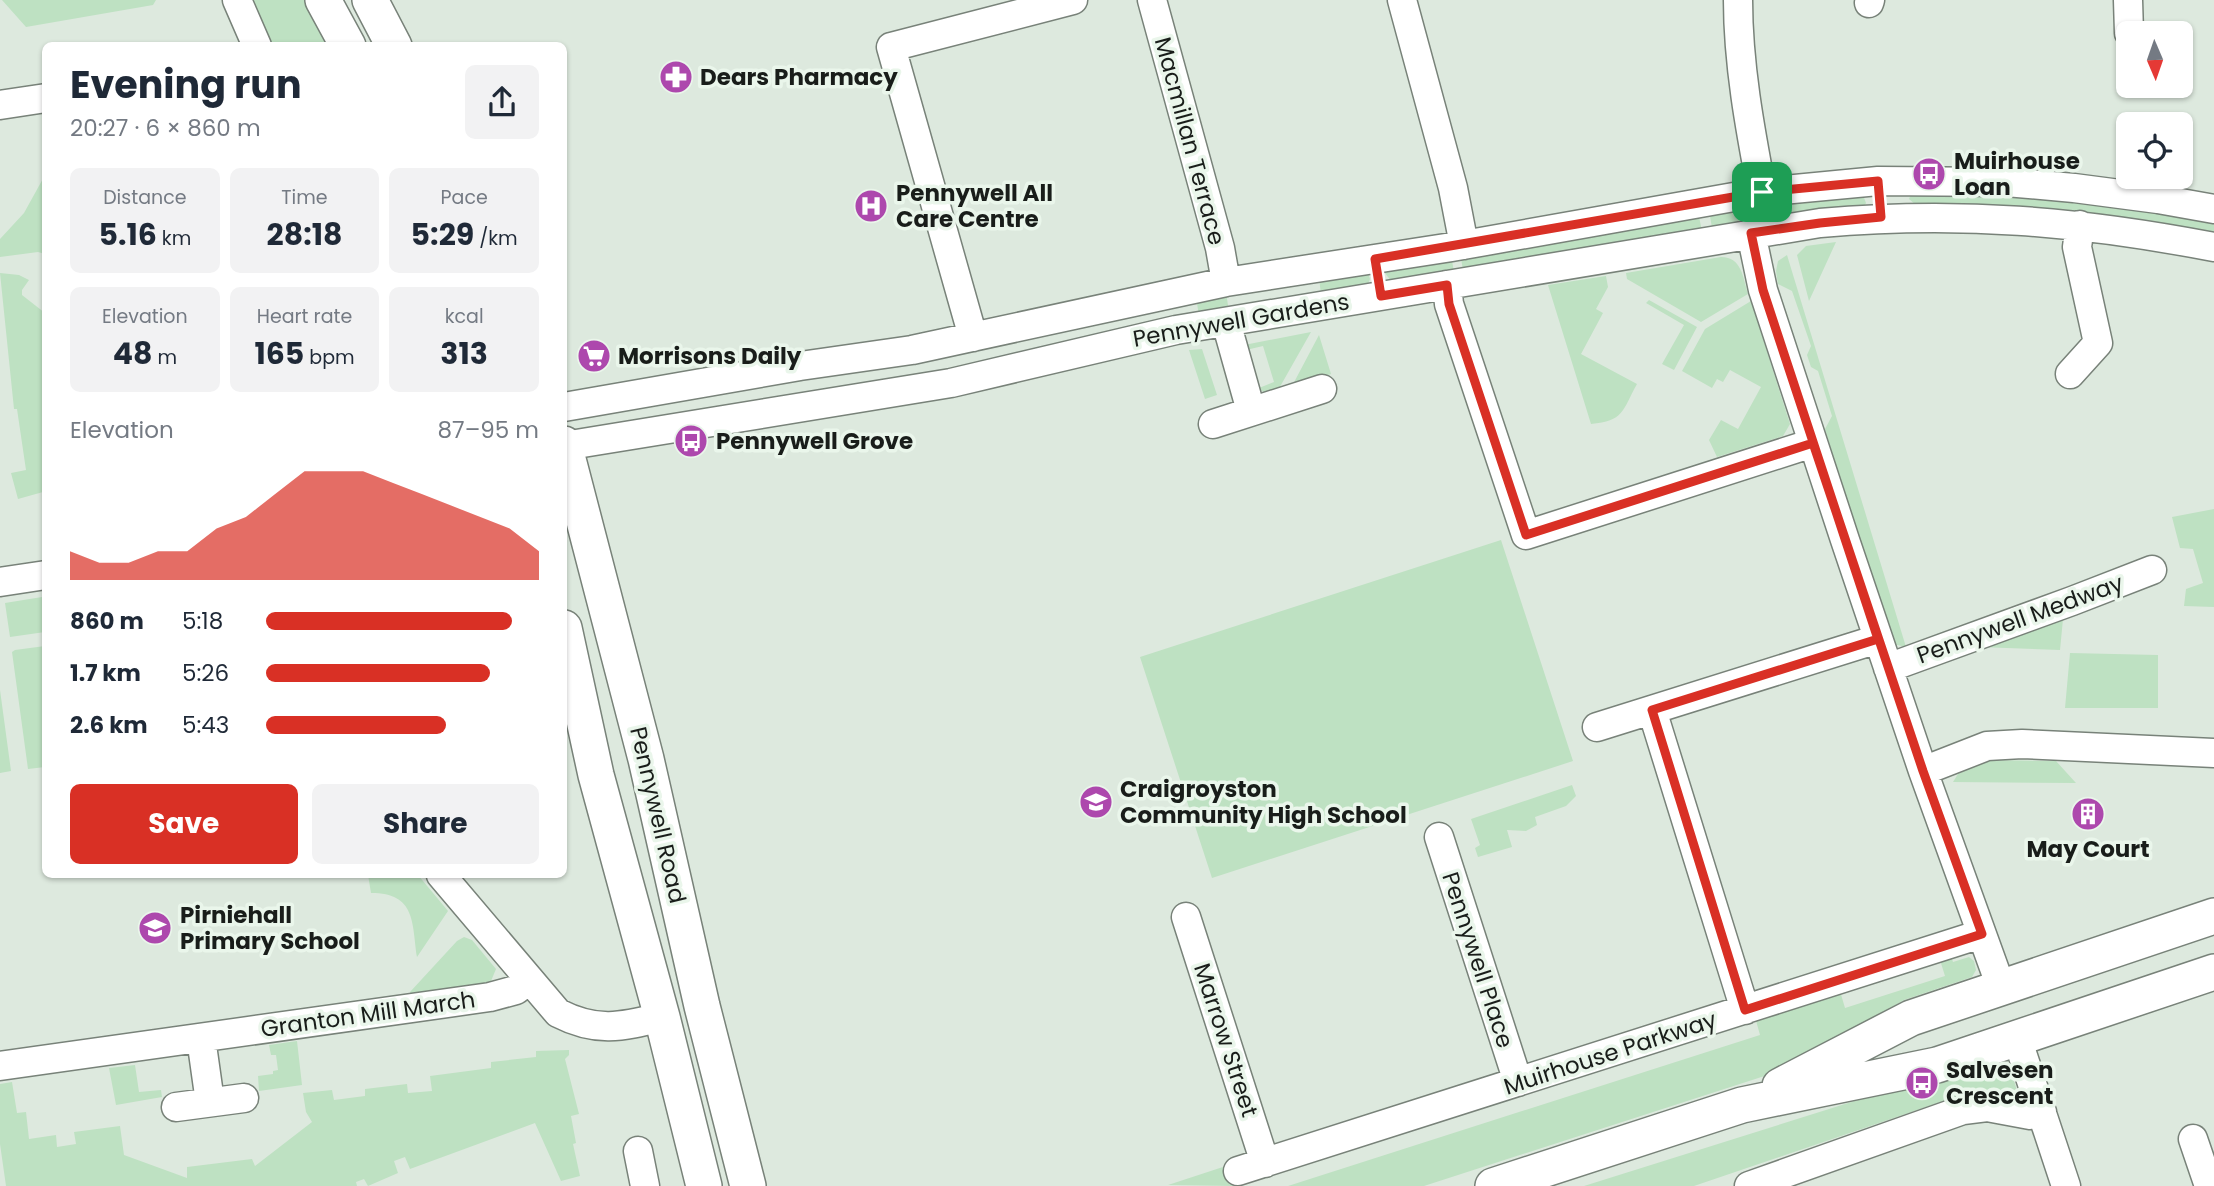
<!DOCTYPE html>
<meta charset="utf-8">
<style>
body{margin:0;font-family:Poppins,sans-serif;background:#f2f2f3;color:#1f2937;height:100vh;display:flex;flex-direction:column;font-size:26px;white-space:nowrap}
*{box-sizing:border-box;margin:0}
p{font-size:23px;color:#747a83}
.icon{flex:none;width:38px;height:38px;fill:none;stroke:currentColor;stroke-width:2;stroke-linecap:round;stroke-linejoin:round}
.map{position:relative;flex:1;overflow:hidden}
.drawer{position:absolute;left:42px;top:42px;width:525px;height:836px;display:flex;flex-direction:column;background:#fff;border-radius:10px;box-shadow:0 2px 5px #0004}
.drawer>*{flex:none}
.needle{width:46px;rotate:178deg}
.controls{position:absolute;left:2116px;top:21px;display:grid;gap:14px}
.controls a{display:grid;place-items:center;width:77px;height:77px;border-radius:10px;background:#fff;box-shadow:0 2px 5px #0004;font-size:35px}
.pin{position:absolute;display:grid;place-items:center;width:60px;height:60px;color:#fff;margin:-30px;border-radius:14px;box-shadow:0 4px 10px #0006}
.round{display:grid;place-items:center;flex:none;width:74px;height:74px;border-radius:10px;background:#f2f2f3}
.head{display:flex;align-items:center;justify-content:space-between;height:119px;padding:0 28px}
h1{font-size:38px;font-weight:700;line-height:52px}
.stats{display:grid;grid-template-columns:repeat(3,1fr);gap:10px;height:119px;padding:7px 28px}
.stats div{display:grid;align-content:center;border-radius:10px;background:#f2f2f3;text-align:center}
.stats b{font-size:30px;font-weight:700}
.stats small{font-size:19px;font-weight:400}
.stats p{font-size:19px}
.chart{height:196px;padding:14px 28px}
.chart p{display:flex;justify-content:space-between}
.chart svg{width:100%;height:126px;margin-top:7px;fill:#d93025;opacity:.7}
.button{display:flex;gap:14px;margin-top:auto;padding:14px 28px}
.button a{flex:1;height:80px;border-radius:10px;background:#d93025;color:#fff;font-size:28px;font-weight:700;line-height:80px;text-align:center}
.button a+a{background:#f2f2f3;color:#1f2937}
ul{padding:0 28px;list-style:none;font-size:23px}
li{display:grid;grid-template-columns:112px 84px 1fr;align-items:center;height:52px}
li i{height:18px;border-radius:9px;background:#d93025}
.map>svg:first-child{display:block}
.green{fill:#bee1c2}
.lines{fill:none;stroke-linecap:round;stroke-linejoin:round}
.minor-casing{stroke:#788279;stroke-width:31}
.tertiary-casing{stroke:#788279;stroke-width:38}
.minor{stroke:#fff;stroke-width:28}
.tertiary{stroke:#fff;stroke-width:35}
.route-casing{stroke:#fff;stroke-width:14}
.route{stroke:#d93025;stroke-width:9}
.labels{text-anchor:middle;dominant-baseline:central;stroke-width:7;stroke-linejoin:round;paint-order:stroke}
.poi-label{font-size:23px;font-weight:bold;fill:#191d1a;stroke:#eaf6eb;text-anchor:start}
.street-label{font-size:23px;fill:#191d1a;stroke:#eaf6eb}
</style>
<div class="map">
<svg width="2214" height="1186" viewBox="0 0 2214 1186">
<rect width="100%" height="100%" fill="#dde9de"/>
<path class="green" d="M 2,0 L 156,0 L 153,5 L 26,27 Z
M 247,0 L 304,0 L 329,45 L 271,45 Z
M 45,175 L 45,254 L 38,252 L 0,257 L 0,239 L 24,213 Z
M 1961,193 L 2089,200 L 2214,222 L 2214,236 L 2102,214 L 2037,208 L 1916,205 L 1909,199 L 1911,194 Z
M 1863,195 L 1866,203 L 1864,207 L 1804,212 L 1712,228 L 1709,210 Z
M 1698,212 L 1702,231 L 1463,270 L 1460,253 Z
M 1836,242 L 1809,301 L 1797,255 L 1806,246 Z
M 1451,255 L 1454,272 L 1391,281 L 1385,273 L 1385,269 Z
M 1787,255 L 1906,647 L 1893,644 L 1886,637 L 1825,429 L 1832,416 L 1818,371 L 1811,367 L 1807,355 L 1811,346 L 1792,291 L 1778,284 L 1776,271 L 1778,261 Z
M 1721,257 C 1742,257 1743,278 1748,294 L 1701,322 L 1627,279 L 1626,273 Z
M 0,273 L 19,275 L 29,280 L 22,290 L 22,295 L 45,313 L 44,496 L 43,492 L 18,499 L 11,473 L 26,470 L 17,409 L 14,409 Z
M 1368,273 L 1370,279 L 1368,284 L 1321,294 L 1319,278 Z
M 1606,276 L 1608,287 L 1596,309 L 1603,313 L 1581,354 L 1637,384 C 1622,411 1624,421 1591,424 L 1548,285 Z
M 1226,292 L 1229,312 L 1199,316 L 1196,297 Z
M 1649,300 L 1697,327 L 1674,370 L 1662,364 L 1684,325 L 1646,303 Z
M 1751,301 L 1790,424 L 1783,436 L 1717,457 L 1709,440 L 1721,420 L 1738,429 L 1761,387 L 1730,370 L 1723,382 L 1717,379 L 1712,388 L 1682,371 L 1705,329 Z
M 1311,332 L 1277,392 C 1269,394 1264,394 1259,388 L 1274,382 L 1263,346 L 1246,350 L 1244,345 Z
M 1319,335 L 1331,374 L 1291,388 Z
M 1202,349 L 1217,395 L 1205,399 L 1189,350 Z
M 2214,509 L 2214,607 L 2184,606 L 2186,589 L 2203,583 L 2193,549 L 2180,548 L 2172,517 Z
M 1501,540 L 1573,761 L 1212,878 L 1140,657 Z
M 42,597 L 45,632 L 10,637 L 5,603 Z
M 2063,619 L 2060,650 L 1979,647 Z
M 45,646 L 45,767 L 28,769 L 12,652 L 15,650 Z
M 2070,653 L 2158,655 L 2158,708 L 2065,708 Z
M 0,690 L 11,771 L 0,773 Z
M 1987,760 L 2056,761 L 2076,783 L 1953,782 L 1958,774 Z
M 1572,785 L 1576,796 L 1566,806 L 1535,817 L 1537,825 L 1526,831 L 1507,830 L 1512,847 L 1478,857 L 1475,848 L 1480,845 L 1471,819 Z
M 368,875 L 418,875 L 448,911 L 417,957 C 412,923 416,893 371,893 Z
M 464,937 L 472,940 L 496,969 L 491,981 L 486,985 L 411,996 L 410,992 L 457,941 Z
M 1951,956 L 1953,962 L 1969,957 L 1974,961 L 1976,970 L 1972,977 L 1904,1000 L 1786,1069 L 1424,1186 L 1288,1186 L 1760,1035 L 1755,1017 L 1840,991 L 1845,1008 L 1945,976 L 1940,960 Z
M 297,1041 L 302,1085 L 259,1091 L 258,1076 L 273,1074 L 273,1071 L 278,1070 L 276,1055 L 271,1055 L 269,1045 Z
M 569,1050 L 569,1055 L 565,1059 L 579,1114 L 571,1116 L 576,1143 L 573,1144 L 580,1176 L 561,1181 L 535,1123 L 410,1169 L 405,1157 L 394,1161 L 398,1173 L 368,1186 L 364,1179 L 356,1182 L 357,1186 L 6,1186 L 0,1144 L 0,1084 L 12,1082 L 17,1113 L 26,1112 L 29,1139 L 56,1135 L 57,1147 L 76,1144 L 74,1132 L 120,1126 L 124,1155 L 187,1178 L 187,1167 L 252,1159 L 255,1166 L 312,1122 L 306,1112 L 303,1093 L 332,1090 L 334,1100 L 365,1096 L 365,1089 L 407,1084 L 408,1093 L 432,1091 L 430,1076 L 491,1068 L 491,1062 L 536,1057 L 536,1051 Z
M 1979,1062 C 2009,1062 2010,1066 2018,1094 L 2014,1101 L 1992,1094 L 1964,1094 L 1694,1186 L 1584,1186 Z
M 135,1065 L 139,1092 L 161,1090 L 162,1097 L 116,1105 L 109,1068 Z
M 1229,1165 L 1237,1186 L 1168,1185 Z"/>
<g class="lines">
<defs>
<path id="minor" d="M 237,0 L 257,46
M 1152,0 L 1220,248 L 1226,282
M 1402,0 L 1453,188 L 1464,245
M 1738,0 C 1738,64 1750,129 1762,192
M 2128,0 L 2129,33
M 1869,3 L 1870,0
M 0,105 L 46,98
M 1751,233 L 1763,290 L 1845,540 L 1923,771 L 2001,987
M 1447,285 L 1449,304 L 1526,535 L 1813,443
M 1226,322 L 1251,411
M 973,337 L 891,47 L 1073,0
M 2070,374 L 2098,343 L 2077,247 L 2080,225
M 564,407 L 800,366 L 912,350 L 1226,282 L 1452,247 L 1762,192 L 1878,181 L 2006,182 L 2074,188 L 2158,199 L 2214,209
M 1213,424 L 1322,389
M 564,446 L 951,383 L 1176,330 L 1820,223 C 1959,211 2078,221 2214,247
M 0,582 L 46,575
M 1888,668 L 2072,601 L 2152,570
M 1652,710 L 1745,1010
M 1597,727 L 1878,639
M 1923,771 L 1987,746 L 2022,744 L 2214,753
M 1439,837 L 1518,1082
M 441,875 L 558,1013 C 597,1033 621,1027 662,1017
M 1186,917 L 1265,1163
M 201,1038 L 210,1102
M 2017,1038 L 2066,1186
M 0,1066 L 490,997 L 516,990 L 529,980
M 176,1107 L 244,1098
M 2193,1139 L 2209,1186
M 638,1151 L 645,1186
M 1238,1171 L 1981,934
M 1749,1186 L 1963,1110 L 1987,1107 L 2030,1115 L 2042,1112"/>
<path id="tertiary" d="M 323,0 L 348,46
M 370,0 L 394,46
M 564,444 L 646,759 L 702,1006 L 748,1186
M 564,628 L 596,775 L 662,1017 L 704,1186
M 1780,1086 L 1911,1018 L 2214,916
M 1493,1186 L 1742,1105 L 1937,1065 L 2214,972"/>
</defs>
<use href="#minor" class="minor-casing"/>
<use href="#tertiary" class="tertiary-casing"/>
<use href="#minor" class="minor"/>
<use href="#tertiary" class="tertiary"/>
</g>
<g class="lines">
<defs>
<path id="route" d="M 1762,192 L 1878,181 L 1881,217 L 1820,223 L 1751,233 L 1763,290 L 1878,639 L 1652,710 L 1745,1010 L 1982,934 L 1923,771 C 1887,661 1849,552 1813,443 L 1526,535 L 1449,304 L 1447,285 L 1381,296 L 1375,259 L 1762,192"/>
</defs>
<use href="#route" class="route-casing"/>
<use href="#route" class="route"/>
</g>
<defs>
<symbol id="pharmacy-disc" viewBox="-11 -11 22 22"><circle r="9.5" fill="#ad48ad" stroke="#eaf6eb"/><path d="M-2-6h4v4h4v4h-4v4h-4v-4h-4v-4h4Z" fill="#fff"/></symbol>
<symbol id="bus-disc" viewBox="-11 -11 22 22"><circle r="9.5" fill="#ad48ad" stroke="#eaf6eb"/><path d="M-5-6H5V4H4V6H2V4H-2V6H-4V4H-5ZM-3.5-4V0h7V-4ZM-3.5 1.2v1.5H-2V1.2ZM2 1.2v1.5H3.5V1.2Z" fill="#fff"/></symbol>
<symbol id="hospital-disc" viewBox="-11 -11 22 22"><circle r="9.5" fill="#ad48ad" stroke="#eaf6eb"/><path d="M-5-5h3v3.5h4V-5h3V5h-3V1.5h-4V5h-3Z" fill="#fff"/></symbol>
<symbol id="supermarket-disc" viewBox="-11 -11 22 22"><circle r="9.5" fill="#ad48ad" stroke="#eaf6eb"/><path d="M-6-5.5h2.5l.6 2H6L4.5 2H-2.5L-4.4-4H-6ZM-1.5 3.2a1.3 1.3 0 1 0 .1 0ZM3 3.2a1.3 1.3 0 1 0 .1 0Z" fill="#fff"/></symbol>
<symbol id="school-disc" viewBox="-11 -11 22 22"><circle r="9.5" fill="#ad48ad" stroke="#eaf6eb"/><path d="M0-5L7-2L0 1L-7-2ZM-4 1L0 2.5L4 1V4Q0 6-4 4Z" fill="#fff"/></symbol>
<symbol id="building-disc" viewBox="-11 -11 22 22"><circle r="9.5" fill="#ad48ad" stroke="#eaf6eb"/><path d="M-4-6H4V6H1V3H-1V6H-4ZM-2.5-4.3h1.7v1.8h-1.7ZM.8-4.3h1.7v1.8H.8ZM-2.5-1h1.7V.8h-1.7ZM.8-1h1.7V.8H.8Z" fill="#fff"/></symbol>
</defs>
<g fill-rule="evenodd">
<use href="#pharmacy-disc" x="657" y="58" width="38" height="38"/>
<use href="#bus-disc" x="1910" y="155" width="38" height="38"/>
<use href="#hospital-disc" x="852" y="187" width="38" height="38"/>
<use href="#supermarket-disc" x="575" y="337" width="38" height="38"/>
<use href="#bus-disc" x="672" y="422" width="38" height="38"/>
<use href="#school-disc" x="1077" y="783" width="38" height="38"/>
<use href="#building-disc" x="2069" y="795" width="38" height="38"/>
<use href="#school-disc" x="136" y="909" width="38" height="38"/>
<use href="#bus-disc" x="1903" y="1064" width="38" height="38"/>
</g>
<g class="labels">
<g class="poi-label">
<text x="700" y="77">Dears Pharmacy</text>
<text x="1954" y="161">Muirhouse<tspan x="1954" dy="26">Loan</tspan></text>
<text x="896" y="193">Pennywell All<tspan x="896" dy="26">Care Centre</tspan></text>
<text x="618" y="356">Morrisons Daily</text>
<text x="716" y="441">Pennywell Grove</text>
<text x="1120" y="789">Craigroyston<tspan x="1120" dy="26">Community High School</tspan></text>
<text x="2088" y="849" text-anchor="middle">May Court</text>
<text x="180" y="915">Pirniehall<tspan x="180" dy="26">Primary School</tspan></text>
<text x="1946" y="1070">Salvesen<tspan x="1946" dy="26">Crescent</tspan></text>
</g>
<g class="street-label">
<text transform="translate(1190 141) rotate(75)">Macmillan Terrace</text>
<text transform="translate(1241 320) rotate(-10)">Pennywell Gardens</text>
<text transform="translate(2020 619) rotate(-20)">Pennywell Medway</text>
<text transform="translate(658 815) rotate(77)">Pennywell Road</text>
<text transform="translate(1478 960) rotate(72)">Pennywell Place</text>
<text transform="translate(368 1014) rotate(-8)">Granton Mill March</text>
<text transform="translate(1226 1040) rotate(72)">Marrow Street</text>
<text transform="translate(1610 1053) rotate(-18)">Muirhouse Parkway</text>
</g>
</g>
</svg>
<div class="controls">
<a><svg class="needle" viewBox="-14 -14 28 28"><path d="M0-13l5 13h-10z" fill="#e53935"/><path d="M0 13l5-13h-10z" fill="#747a83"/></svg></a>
<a><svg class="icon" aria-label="locate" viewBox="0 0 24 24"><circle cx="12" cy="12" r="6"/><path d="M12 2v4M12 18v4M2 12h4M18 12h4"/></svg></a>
</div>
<div class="pin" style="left:1762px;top:192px;background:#1e9e55"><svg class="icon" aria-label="arrive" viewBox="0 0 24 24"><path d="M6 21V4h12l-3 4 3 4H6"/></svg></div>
<section class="drawer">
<div class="head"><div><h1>Evening run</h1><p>20:27 · 6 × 860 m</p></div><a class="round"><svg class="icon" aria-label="share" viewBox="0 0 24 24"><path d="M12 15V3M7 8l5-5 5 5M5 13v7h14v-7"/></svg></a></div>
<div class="stats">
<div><p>Distance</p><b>5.16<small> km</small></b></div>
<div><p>Time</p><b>28:18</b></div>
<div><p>Pace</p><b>5:29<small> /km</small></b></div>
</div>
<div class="stats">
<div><p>Elevation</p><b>48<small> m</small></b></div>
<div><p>Heart rate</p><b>165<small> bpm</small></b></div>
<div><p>kcal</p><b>313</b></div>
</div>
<div class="chart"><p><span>Elevation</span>87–95 m</p>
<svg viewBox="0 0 160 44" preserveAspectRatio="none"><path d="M0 44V34L10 38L20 38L30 34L40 34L50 26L60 22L70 14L80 6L90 6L100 6L110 10L120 14L130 18L140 22L150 26L160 34V44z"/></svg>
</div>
<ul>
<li><b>860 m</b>5:18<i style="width:90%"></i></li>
<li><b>1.7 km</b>5:26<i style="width:82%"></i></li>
<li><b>2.6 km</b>5:43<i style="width:66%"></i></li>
</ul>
<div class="button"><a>Save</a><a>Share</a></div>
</section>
</div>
